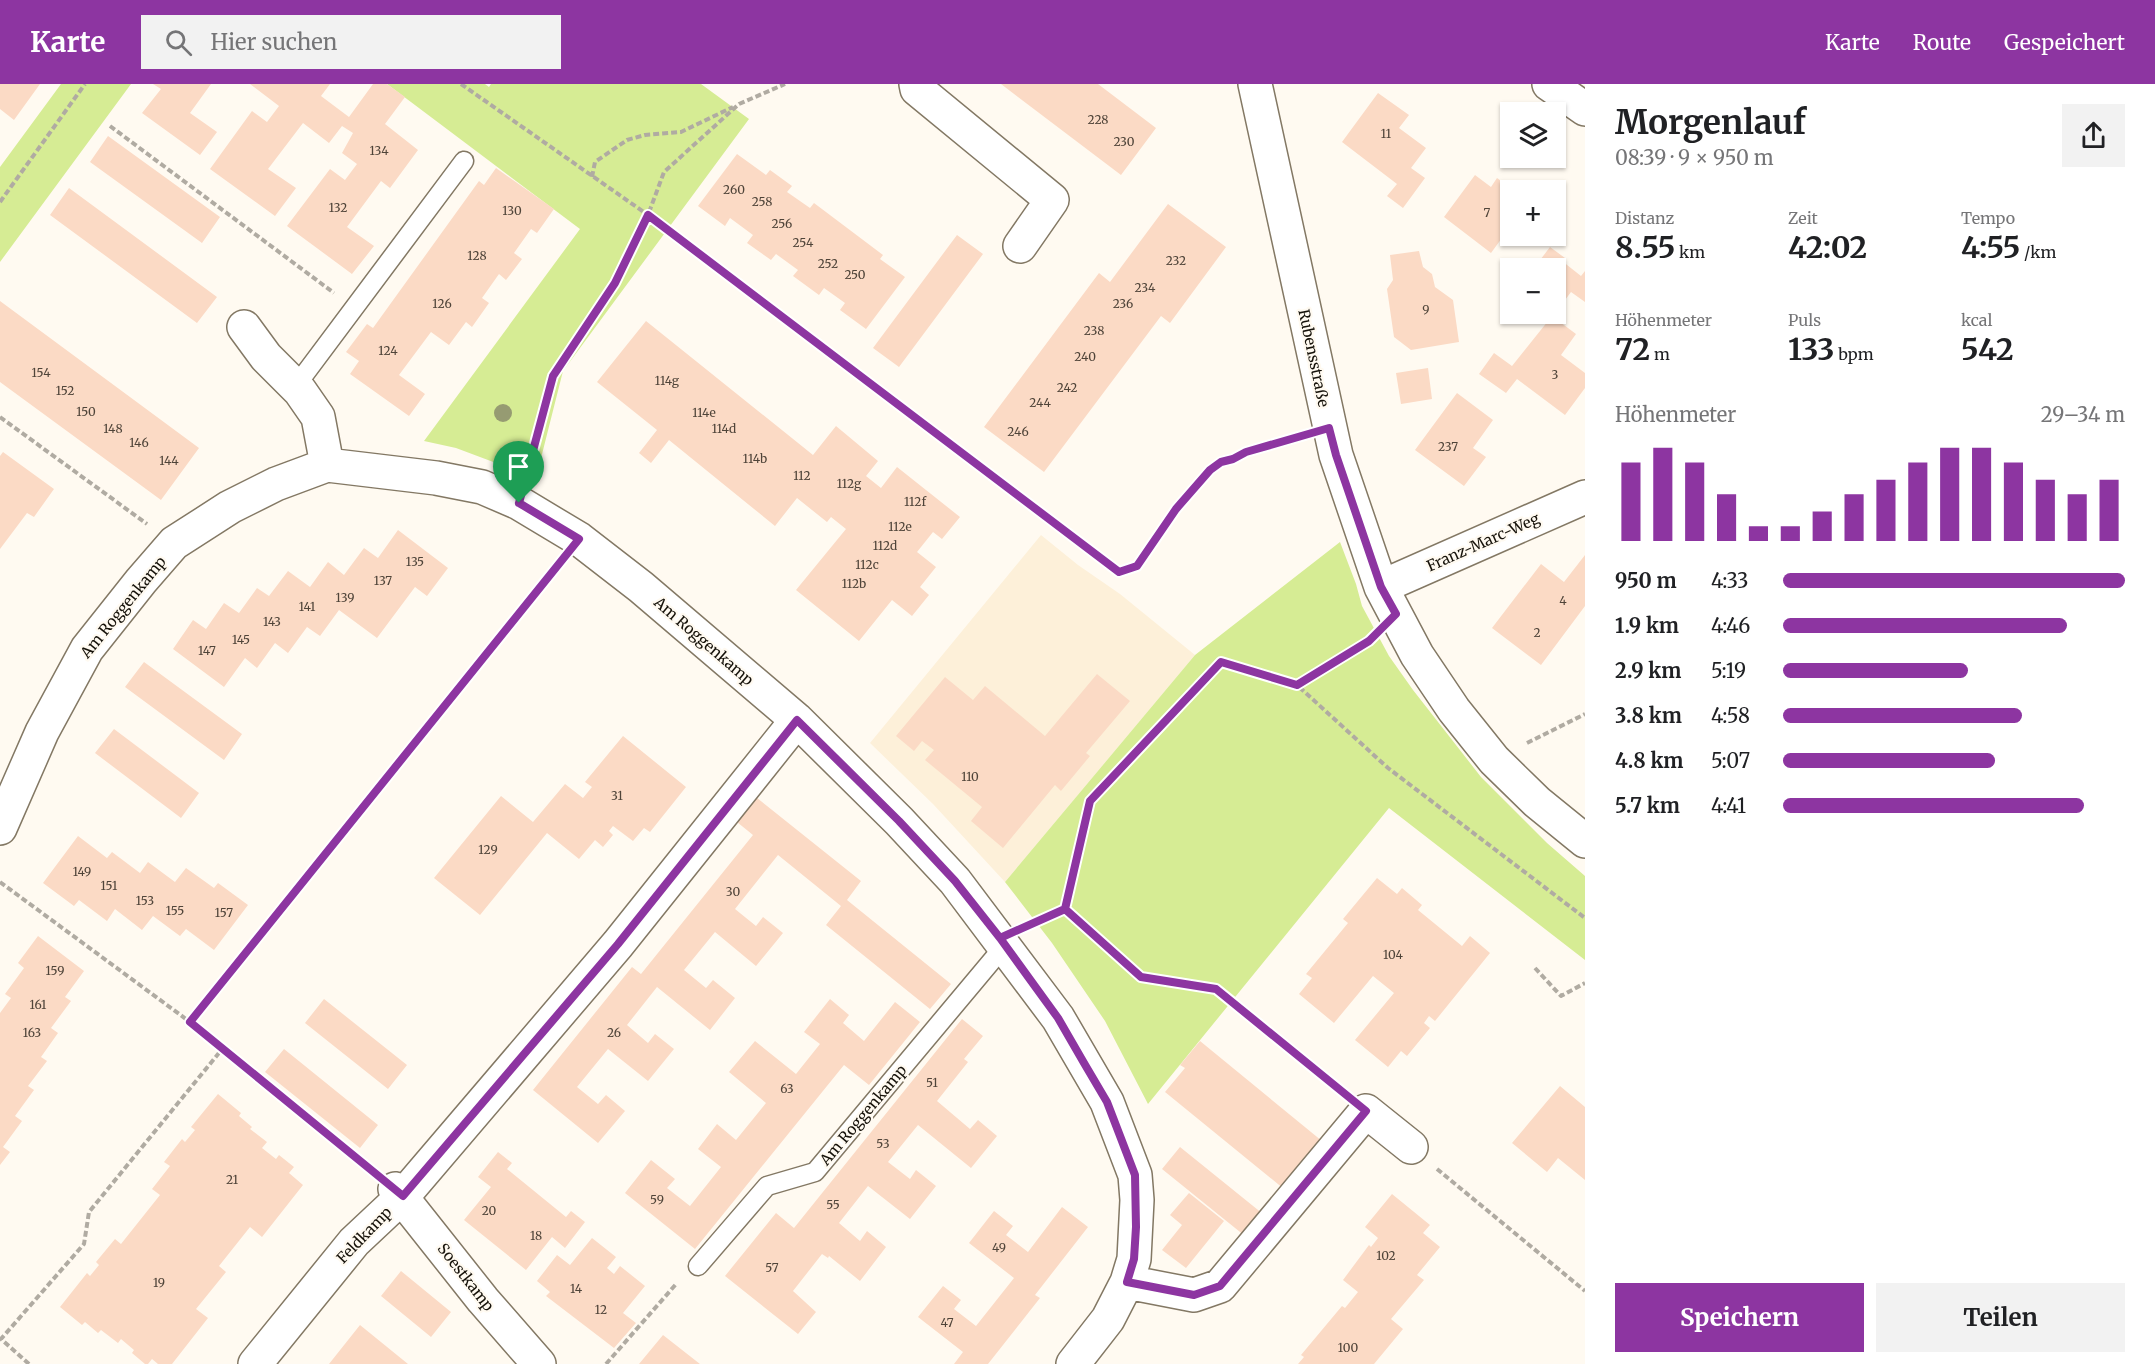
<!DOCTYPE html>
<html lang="de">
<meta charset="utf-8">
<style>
body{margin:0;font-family:Merriweather,serif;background:#f2f2f2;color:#202124;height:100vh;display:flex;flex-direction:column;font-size:22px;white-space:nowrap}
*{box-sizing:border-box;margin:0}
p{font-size:20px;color:#757577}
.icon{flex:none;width:33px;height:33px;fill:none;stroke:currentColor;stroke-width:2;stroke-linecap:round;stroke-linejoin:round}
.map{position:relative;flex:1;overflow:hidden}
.details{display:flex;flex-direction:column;background:#fff;width:570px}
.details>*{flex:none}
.tools{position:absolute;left:1500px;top:18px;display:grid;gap:12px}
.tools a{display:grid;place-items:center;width:66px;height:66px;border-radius:0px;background:#fff;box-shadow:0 2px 4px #0004;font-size:30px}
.pin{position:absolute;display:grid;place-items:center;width:51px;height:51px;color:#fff;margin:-62px -26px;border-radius:50% 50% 50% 0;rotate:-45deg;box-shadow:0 0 6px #0007}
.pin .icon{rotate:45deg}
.round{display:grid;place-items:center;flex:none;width:63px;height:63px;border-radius:0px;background:#f2f2f2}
.overview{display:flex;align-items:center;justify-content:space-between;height:102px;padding:0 30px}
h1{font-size:33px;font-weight:700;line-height:45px}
.figures{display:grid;grid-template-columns:repeat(3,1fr);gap:9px;height:102px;padding:6px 30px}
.figures div{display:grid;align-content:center}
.figures b{font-size:30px;font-weight:700}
.figures small{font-size:16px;font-weight:400}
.figures p{font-size:16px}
.chart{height:168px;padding:12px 30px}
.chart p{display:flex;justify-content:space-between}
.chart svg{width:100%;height:108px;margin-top:6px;stroke:#8d35a1;stroke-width:6}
.cta{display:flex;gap:12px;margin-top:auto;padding:12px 30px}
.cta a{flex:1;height:69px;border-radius:0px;background:#8d35a1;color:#fff;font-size:24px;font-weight:700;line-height:69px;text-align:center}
.cta a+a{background:#f2f2f2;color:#202124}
ul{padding:0 30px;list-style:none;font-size:20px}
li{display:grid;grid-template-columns:96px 72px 1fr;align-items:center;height:45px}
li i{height:15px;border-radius:8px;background:#8d35a1}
header{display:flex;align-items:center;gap:36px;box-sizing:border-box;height:84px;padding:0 30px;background:#8d35a1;color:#fff}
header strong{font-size:28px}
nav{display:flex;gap:33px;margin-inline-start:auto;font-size:21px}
.search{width:420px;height:54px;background:#f2f2f2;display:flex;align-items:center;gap:15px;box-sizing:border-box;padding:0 21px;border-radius:0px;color:#757577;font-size:22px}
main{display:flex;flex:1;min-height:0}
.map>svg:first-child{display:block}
.built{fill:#fdf0d9}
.green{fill:#d6ec94}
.building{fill:#fbdac5}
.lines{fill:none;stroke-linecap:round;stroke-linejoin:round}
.service-casing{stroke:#837864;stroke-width:21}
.minor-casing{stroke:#837864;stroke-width:36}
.path{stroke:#b0aba2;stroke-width:4;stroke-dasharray:6 3;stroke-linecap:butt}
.service{stroke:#fff;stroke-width:18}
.minor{stroke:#fff;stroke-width:33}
.tree{fill:#969b72}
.route-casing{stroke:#fff;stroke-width:12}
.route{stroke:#8d35a1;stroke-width:8}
.labels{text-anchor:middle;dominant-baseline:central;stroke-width:4.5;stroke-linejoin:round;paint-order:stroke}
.number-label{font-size:12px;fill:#4f4439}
.street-label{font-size:15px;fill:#16120a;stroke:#fffaf1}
</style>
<header>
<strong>Karte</strong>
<div class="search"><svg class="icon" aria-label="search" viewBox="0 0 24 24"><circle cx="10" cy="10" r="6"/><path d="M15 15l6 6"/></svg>Hier suchen</div>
<nav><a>Karte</a><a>Route</a><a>Gespeichert</a></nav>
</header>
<main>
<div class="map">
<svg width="1585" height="1280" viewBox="0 0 1585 1280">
<rect width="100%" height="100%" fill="#fffaf1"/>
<path class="built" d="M 1041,451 L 1078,481 L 1120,510 L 1195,571 L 1005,798 L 933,720 L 870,659 Z"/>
<path class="green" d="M 61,0 L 131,0 L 0,178 L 0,83 Z
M 387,0 L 485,0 L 489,3 L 491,0 L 701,0 L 749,35 L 563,287 L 536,394 L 456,364 L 424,357 L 580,145 Z
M 1340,458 L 1356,500 L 1362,522 L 1389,572 L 1413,606 L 1481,693 L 1547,759 L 1585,792 L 1585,876 L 1389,724 L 1148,1020 L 1105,937 L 1052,859 L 1005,798 L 1195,571 Z"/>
<path class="building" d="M 0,0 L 40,0 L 14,36 L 0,25 Z
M 153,0 L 211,0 L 190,29 L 217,48 L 200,71 L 142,29 L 161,5 Z
M 250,0 L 330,0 L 321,12 L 349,33 L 373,0 L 387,0 L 405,13 L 385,40 L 418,66 L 390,104 L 381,97 L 347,143 L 374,162 L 352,190 L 287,142 L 330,85 L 345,96 L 357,80 L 342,69 L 353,49 L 342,42 L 329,59 L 303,39 L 268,85 L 296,104 L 275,132 L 210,85 L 252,27 L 267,38 L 279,22 Z
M 1001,0 L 1098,0 L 1156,44 L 1121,91 Z
M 1378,9 L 1409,31 L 1399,44 L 1426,64 L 1411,84 L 1425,94 L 1403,124 L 1387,112 L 1397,100 L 1342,58 Z
M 108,52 L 220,133 L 202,159 L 90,78 Z
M 737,70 L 766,91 L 770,86 L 792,102 L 787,108 L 810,124 L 814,119 L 883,171 L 880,175 L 905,193 L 866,245 L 840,226 L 845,219 L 824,204 L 819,211 L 793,192 L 798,186 L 776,170 L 771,176 L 747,159 L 753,151 L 730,134 L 725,142 L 698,122 Z
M 496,84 L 554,125 L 537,149 L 531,145 L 514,169 L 522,175 L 506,196 L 499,190 L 482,214 L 489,219 L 472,243 L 466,238 L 449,261 L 431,248 L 399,291 L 425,310 L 409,332 L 350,290 L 359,277 L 346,268 L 367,240 L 373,244 L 479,97 L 484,101 Z
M 1475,91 L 1491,103 L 1497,94 L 1514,106 L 1510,106 L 1510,143 L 1491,169 L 1444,133 Z
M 69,104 L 217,213 L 197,239 L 50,131 Z
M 1168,120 L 1226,163 L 1170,239 L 1161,232 L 1044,388 L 984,343 L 1099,189 L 1110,198 Z
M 957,151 L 983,170 L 899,283 L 873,264 Z
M 1550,163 L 1565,174 L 1562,177 L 1581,192 L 1585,187 L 1585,218 L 1571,208 L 1562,220 L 1556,215 L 1556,184 L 1534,184 Z
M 1419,167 L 1423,183 L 1432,190 L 1435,203 L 1453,216 L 1459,258 L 1411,266 L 1394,253 L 1387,205 L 1393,196 L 1390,171 Z
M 0,217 L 199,364 L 161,416 L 0,298 Z
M 1552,232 L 1576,250 L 1561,271 L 1585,289 L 1585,304 L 1565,331 L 1517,295 L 1506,309 L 1479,290 L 1494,269 L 1512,282 Z
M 646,237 L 813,371 L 836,342 L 878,377 L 866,392 L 881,404 L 897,383 L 960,433 L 942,455 L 933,448 L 917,468 L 936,483 L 920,503 L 929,511 L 912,532 L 892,516 L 859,557 L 796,506 L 846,445 L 831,433 L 827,438 L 797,414 L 775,442 L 669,356 L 651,379 L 639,369 L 657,346 L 597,298 Z
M 1428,284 L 1432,315 L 1401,320 L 1396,289 Z
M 1457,309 L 1493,336 L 1473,364 L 1486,373 L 1464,402 L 1415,366 Z
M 3,368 L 54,405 L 34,433 L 27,429 L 0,465 L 0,372 Z
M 398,446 L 448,484 L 427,512 L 415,503 L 377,554 L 339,526 L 320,552 L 307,543 L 288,569 L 275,559 L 257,584 L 245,574 L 224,603 L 173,565 L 193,536 L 206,545 L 224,519 L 239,529 L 257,504 L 269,512 L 288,487 L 310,503 L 328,478 L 344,491 L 364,464 L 378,474 Z
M 1585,471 L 1585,522 L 1541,581 L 1492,544 L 1541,480 L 1564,498 Z
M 144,578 L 242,650 L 224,676 L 125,603 Z
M 1097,590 L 1130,617 L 1086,669 L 1090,672 L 1061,707 L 1055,701 L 1003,764 L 971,737 L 982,723 L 925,676 L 934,666 L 922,657 L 914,667 L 896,652 L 945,593 L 973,616 L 985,602 L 1045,652 Z
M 114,645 L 199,709 L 181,734 L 95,669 Z
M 623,652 L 686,703 L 650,748 L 644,744 L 633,757 L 613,742 L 609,747 L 613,751 L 603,763 L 595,756 L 579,775 L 547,749 L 480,831 L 434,794 L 501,712 L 533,738 L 565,700 L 583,714 L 592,703 L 585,698 Z
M 752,710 L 861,797 L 847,816 L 951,900 L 930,925 L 826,841 L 841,822 L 778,771 L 735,825 L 756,842 L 763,833 L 783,849 L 756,882 L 715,848 L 684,886 L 706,904 L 713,896 L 735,914 L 710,946 L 657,903 L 627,941 L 648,959 L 655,950 L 674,965 L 648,997 L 608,965 L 577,1003 L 598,1020 L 606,1011 L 625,1027 L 598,1059 L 533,1006 L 632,883 L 641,890 L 753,751 L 732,734 Z
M 78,752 L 107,774 L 112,768 L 140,789 L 148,778 L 175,798 L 186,784 L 214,804 L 218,799 L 248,821 L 214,866 L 186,845 L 180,852 L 153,832 L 142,846 L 115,825 L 107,837 L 79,816 L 74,822 L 43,799 Z
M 1377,794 L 1397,810 L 1402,804 L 1422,821 L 1418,826 L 1462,862 L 1470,852 L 1490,869 L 1435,937 L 1429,932 L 1424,939 L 1430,944 L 1407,972 L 1401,967 L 1388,983 L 1355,956 L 1394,909 L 1373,892 L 1334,939 L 1299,910 L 1312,894 L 1306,890 L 1348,839 L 1343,835 Z
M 38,852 L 84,887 L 65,913 L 71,917 L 51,944 L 58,949 L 41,973 L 47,977 L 28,1002 L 34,1006 L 15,1032 L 22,1037 L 3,1063 L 10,1068 L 0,1081 L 0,929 L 11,914 L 5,910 L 24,884 L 18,879 Z
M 324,915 L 407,981 L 388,1005 L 305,939 Z
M 830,915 L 849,931 L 843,939 L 864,957 L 895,918 L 920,938 L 869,1001 L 844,981 L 695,1165 L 625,1109 L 651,1076 L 675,1095 L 667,1104 L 690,1122 L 721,1083 L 698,1065 L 717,1040 L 736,1056 L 766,1019 L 729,988 L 755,957 L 796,990 L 820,960 L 804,948 Z
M 962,935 L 983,952 L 964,975 L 968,978 L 937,1017 L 970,1045 L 978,1036 L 997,1052 L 971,1084 L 918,1041 L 888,1078 L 910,1095 L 916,1086 L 936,1102 L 910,1135 L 868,1102 L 839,1139 L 860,1157 L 867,1147 L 886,1163 L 860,1197 L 829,1172 L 828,1174 L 822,1170 L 793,1207 L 816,1228 L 798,1250 L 725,1192 L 776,1129 L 794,1144 Z
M 1200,957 L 1322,1057 L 1284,1105 L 1165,1008 L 1185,984 L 1180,981 Z
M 284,965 L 378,1041 L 360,1064 L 265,988 Z
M 1560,1002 L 1585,1023 L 1585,1096 L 1558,1074 L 1547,1088 L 1512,1059 Z
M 218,1010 L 241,1029 L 239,1032 L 252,1043 L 250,1045 L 267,1058 L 262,1064 L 276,1075 L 279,1071 L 294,1083 L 289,1089 L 303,1101 L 262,1153 L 250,1143 L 219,1182 L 226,1188 L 196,1225 L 208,1234 L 172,1280 L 158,1280 L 152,1275 L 148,1280 L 145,1280 L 132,1269 L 134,1266 L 121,1255 L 118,1259 L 101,1246 L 98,1249 L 85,1238 L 82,1241 L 60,1223 L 87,1189 L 90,1192 L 99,1181 L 96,1178 L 115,1155 L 121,1160 L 160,1111 L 152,1105 L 170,1082 L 164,1078 L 182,1055 L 185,1058 L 195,1046 L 191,1043 Z
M 1180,1063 L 1263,1130 L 1245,1152 L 1162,1085 Z
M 498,1068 L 512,1079 L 507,1085 L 566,1133 L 571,1127 L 585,1138 L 565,1164 L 552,1153 L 526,1186 L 464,1136 L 491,1103 L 478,1093 Z
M 1189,1109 L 1224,1137 L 1186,1184 L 1162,1166 L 1182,1141 L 1170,1131 Z
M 1392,1110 L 1430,1141 L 1423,1149 L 1440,1163 L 1417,1191 L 1424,1196 L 1391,1235 L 1403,1245 L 1374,1280 L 1298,1280 L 1304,1273 L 1301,1271 L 1342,1222 L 1345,1224 L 1358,1208 L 1343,1196 L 1369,1161 L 1371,1163 L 1378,1154 L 1365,1143 Z
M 1062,1123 L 1088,1143 L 1035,1211 L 1040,1214 L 988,1280 L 954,1280 L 963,1268 L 918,1233 L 943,1202 L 961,1216 L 954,1225 L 976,1242 L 1014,1194 L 969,1159 L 994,1127 L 1013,1142 L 1006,1151 L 1028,1168 Z
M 592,1154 L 616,1173 L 607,1184 L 614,1190 L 620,1182 L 645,1202 L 623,1229 L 636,1239 L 614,1264 L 546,1212 L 550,1208 L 537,1197 L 557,1171 L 570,1181 Z
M 401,1187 L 451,1228 L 431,1253 L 381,1212 Z
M 360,1241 L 408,1280 L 329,1280 Z
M 663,1251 L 700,1280 L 639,1280 Z"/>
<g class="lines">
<defs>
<path id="service" d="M 295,303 L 464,77
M 698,1182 L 767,1102 L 815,1088 L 1005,861"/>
<path id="minor" d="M 916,0 L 917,5 L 1052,116 L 1020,162
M 1255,0 L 1336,371 L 1381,503 L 1417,571 L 1454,626 L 1494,676 L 1537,718 L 1585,757
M 1549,0 L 1585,25
M 244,243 L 266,273 L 300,307 L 318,333 L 327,381
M 1381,503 L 1585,413
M 0,744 L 42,648 L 87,565 L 141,497 L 174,459 L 230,423 L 276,400 L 327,381 L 436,394 L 482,403 L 519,419 L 579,455 L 641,503 L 797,636 L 899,737 L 955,797 L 1058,934 L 1107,1018 L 1135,1091 L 1137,1116 L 1134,1175 L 1127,1198 L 1108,1235 L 1073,1280
M 395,1105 L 483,1216 L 539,1280
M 1127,1198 L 1194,1211 L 1220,1202 L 1366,1027 L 1411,1063
M 255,1280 L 354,1158 L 403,1112 L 618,860 L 797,636"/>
</defs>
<use href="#service" class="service-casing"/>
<use href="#minor" class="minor-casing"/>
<path class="path" d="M 461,0 L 648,131 L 1119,488 L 1137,482 L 1176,425 L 1210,386 L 1221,378 L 1233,375 L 1246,368 L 1297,353
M 110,42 L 334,209
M 592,93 L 595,78 L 627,56 L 645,51 L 681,48 L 733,23
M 0,118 L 85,0
M 0,333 L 147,440
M 527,386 L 553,292 L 615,199 L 648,131 L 664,88 L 739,20 L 785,0
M 1297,601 L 1370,555
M 1527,659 L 1585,630
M 0,798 L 190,938 L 369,1084
M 1065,825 L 1141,893 L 1216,905 L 1341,1006
M 1030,841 L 1065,825 L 1090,717 L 1221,578 L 1297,601 L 1388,684 L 1585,834
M 1535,884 L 1561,912 L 1585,899
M 190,938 L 557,483
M 1437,1085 L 1585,1207
M 29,1280 L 1,1255 L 84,1160 L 89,1128 L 223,964
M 606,1280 L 677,1199"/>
<use href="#service" class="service"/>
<use href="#minor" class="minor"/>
</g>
<circle class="tree" cx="503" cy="329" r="9"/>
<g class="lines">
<defs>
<path id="route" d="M 519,419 L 579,455 L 190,938 L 403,1112 L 618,860 L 797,636 L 899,737 L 955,797 L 1000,854 L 1065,825 L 1141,893 L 1216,905 L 1366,1027 L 1220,1202 L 1194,1211 L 1127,1198 L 1134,1175 L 1136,1143 L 1135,1091 L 1107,1018 L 1084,979 L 1058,934 L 1000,854 L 1065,825 L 1090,717 L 1221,578 L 1297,601 L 1369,557 L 1396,530 L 1381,503 L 1336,371 L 1329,344 L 1246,368 L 1233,375 L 1221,378 L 1210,386 L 1176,425 L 1137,482 L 1119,488 L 648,131 L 615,199 L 553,292 L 519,419"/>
</defs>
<use href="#route" class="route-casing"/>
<use href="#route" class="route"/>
</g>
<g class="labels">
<g class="number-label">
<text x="1098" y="35">228</text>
<text x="1386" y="49">11</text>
<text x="1124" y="57">230</text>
<text x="379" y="66">134</text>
<text x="734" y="105">260</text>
<text x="762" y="117">258</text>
<text x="338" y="123">132</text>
<text x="512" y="126">130</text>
<text x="1487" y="128">7</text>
<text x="782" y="139">256</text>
<text x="803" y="158">254</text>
<text x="477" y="171">128</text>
<text x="1176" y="176">232</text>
<text x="828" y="179">252</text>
<text x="855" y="190">250</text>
<text x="1145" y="203">234</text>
<text x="442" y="219">126</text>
<text x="1123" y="219">236</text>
<text x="1426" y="225">9</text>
<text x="1094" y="246">238</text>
<text x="388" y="266">124</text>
<text x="1085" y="272">240</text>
<text x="41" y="288">154</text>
<text x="1555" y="290">3</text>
<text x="667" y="296">114g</text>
<text x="1067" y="303">242</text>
<text x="65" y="306">152</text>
<text x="1040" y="318">244</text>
<text x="86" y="327">150</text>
<text x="704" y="328">114e</text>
<text x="113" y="344">148</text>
<text x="724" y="344">114d</text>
<text x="1018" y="347">246</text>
<text x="139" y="358">146</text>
<text x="1448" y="362">237</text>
<text x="755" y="374">114b</text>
<text x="169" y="376">144</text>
<text x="802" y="391">112</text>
<text x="849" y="399">112g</text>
<text x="915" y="417">112f</text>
<text x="900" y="442">112e</text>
<text x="885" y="461">112d</text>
<text x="415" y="477">135</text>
<text x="867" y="480">112c</text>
<text x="383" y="496">137</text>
<text x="854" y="499">112b</text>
<text x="345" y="513">139</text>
<text x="1563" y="516">4</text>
<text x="307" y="522">141</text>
<text x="272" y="537">143</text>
<text x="1537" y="548">2</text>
<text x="241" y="555">145</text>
<text x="207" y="566">147</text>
<text x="970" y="692">110</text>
<text x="617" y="711">31</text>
<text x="488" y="765">129</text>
<text x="82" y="787">149</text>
<text x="109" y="801">151</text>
<text x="733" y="807">30</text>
<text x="145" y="816">153</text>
<text x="175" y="826">155</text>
<text x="224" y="828">157</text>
<text x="1393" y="870">104</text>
<text x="55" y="886">159</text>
<text x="38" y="920">161</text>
<text x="32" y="948">163</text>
<text x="614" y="948">26</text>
<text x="932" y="998">51</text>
<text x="787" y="1004">63</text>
<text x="883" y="1059">53</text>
<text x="232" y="1095">21</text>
<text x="657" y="1115">59</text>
<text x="833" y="1120">55</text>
<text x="489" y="1126">20</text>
<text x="536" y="1151">18</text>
<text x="999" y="1163">49</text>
<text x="1386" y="1171">102</text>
<text x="772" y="1183">57</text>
<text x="159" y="1198">19</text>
<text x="576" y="1204">14</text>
<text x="601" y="1225">12</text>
<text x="947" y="1238">47</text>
<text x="1348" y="1263">100</text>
</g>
<g class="street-label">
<text transform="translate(1314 274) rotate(78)">Rubensstraße</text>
<text transform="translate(1483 458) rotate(-24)">Franz-Marc-Weg</text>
<text transform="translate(123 523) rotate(-51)">Am Roggenkamp</text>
<text transform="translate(704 557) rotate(41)">Am Roggenkamp</text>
<text transform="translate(863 1031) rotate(-50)">Am Roggenkamp</text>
<text transform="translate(364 1151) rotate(-46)">Feldkamp</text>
<text transform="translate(466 1193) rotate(52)">Soestkamp</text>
</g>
</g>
</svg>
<div class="tools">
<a><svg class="icon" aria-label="layers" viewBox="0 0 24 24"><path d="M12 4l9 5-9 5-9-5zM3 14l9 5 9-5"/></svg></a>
<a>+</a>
<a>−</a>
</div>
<div class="pin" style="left:519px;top:419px;background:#1e9e55"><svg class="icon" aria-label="arrive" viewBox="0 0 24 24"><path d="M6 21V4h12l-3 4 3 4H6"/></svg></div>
</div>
<section class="details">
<div class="overview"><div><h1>Morgenlauf</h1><p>08:39 · 9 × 950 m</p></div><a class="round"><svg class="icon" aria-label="share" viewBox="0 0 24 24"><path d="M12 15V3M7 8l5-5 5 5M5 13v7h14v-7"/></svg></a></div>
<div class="figures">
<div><p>Distanz</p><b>8.55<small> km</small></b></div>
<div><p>Zeit</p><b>42:02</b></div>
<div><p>Tempo</p><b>4:55<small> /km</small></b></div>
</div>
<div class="figures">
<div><p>Höhenmeter</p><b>72<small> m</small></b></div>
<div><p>Puls</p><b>133<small> bpm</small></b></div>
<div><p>kcal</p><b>542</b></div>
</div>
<div class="chart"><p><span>Höhenmeter</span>29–34 m</p>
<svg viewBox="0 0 160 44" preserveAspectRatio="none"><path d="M5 44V12M15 44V6M25 44V12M35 44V25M45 44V38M55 44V38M65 44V32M75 44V25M85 44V19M95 44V12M105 44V6M115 44V6M125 44V12M135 44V19M145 44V25M155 44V19"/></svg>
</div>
<ul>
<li><b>950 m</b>4:33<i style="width:100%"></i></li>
<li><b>1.9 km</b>4:46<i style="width:83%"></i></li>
<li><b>2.9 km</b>5:19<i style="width:54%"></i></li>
<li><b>3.8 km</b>4:58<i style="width:70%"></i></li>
<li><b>4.8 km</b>5:07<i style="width:62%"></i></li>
<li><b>5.7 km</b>4:41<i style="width:88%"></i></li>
</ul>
<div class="cta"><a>Speichern</a><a>Teilen</a></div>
</section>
</main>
